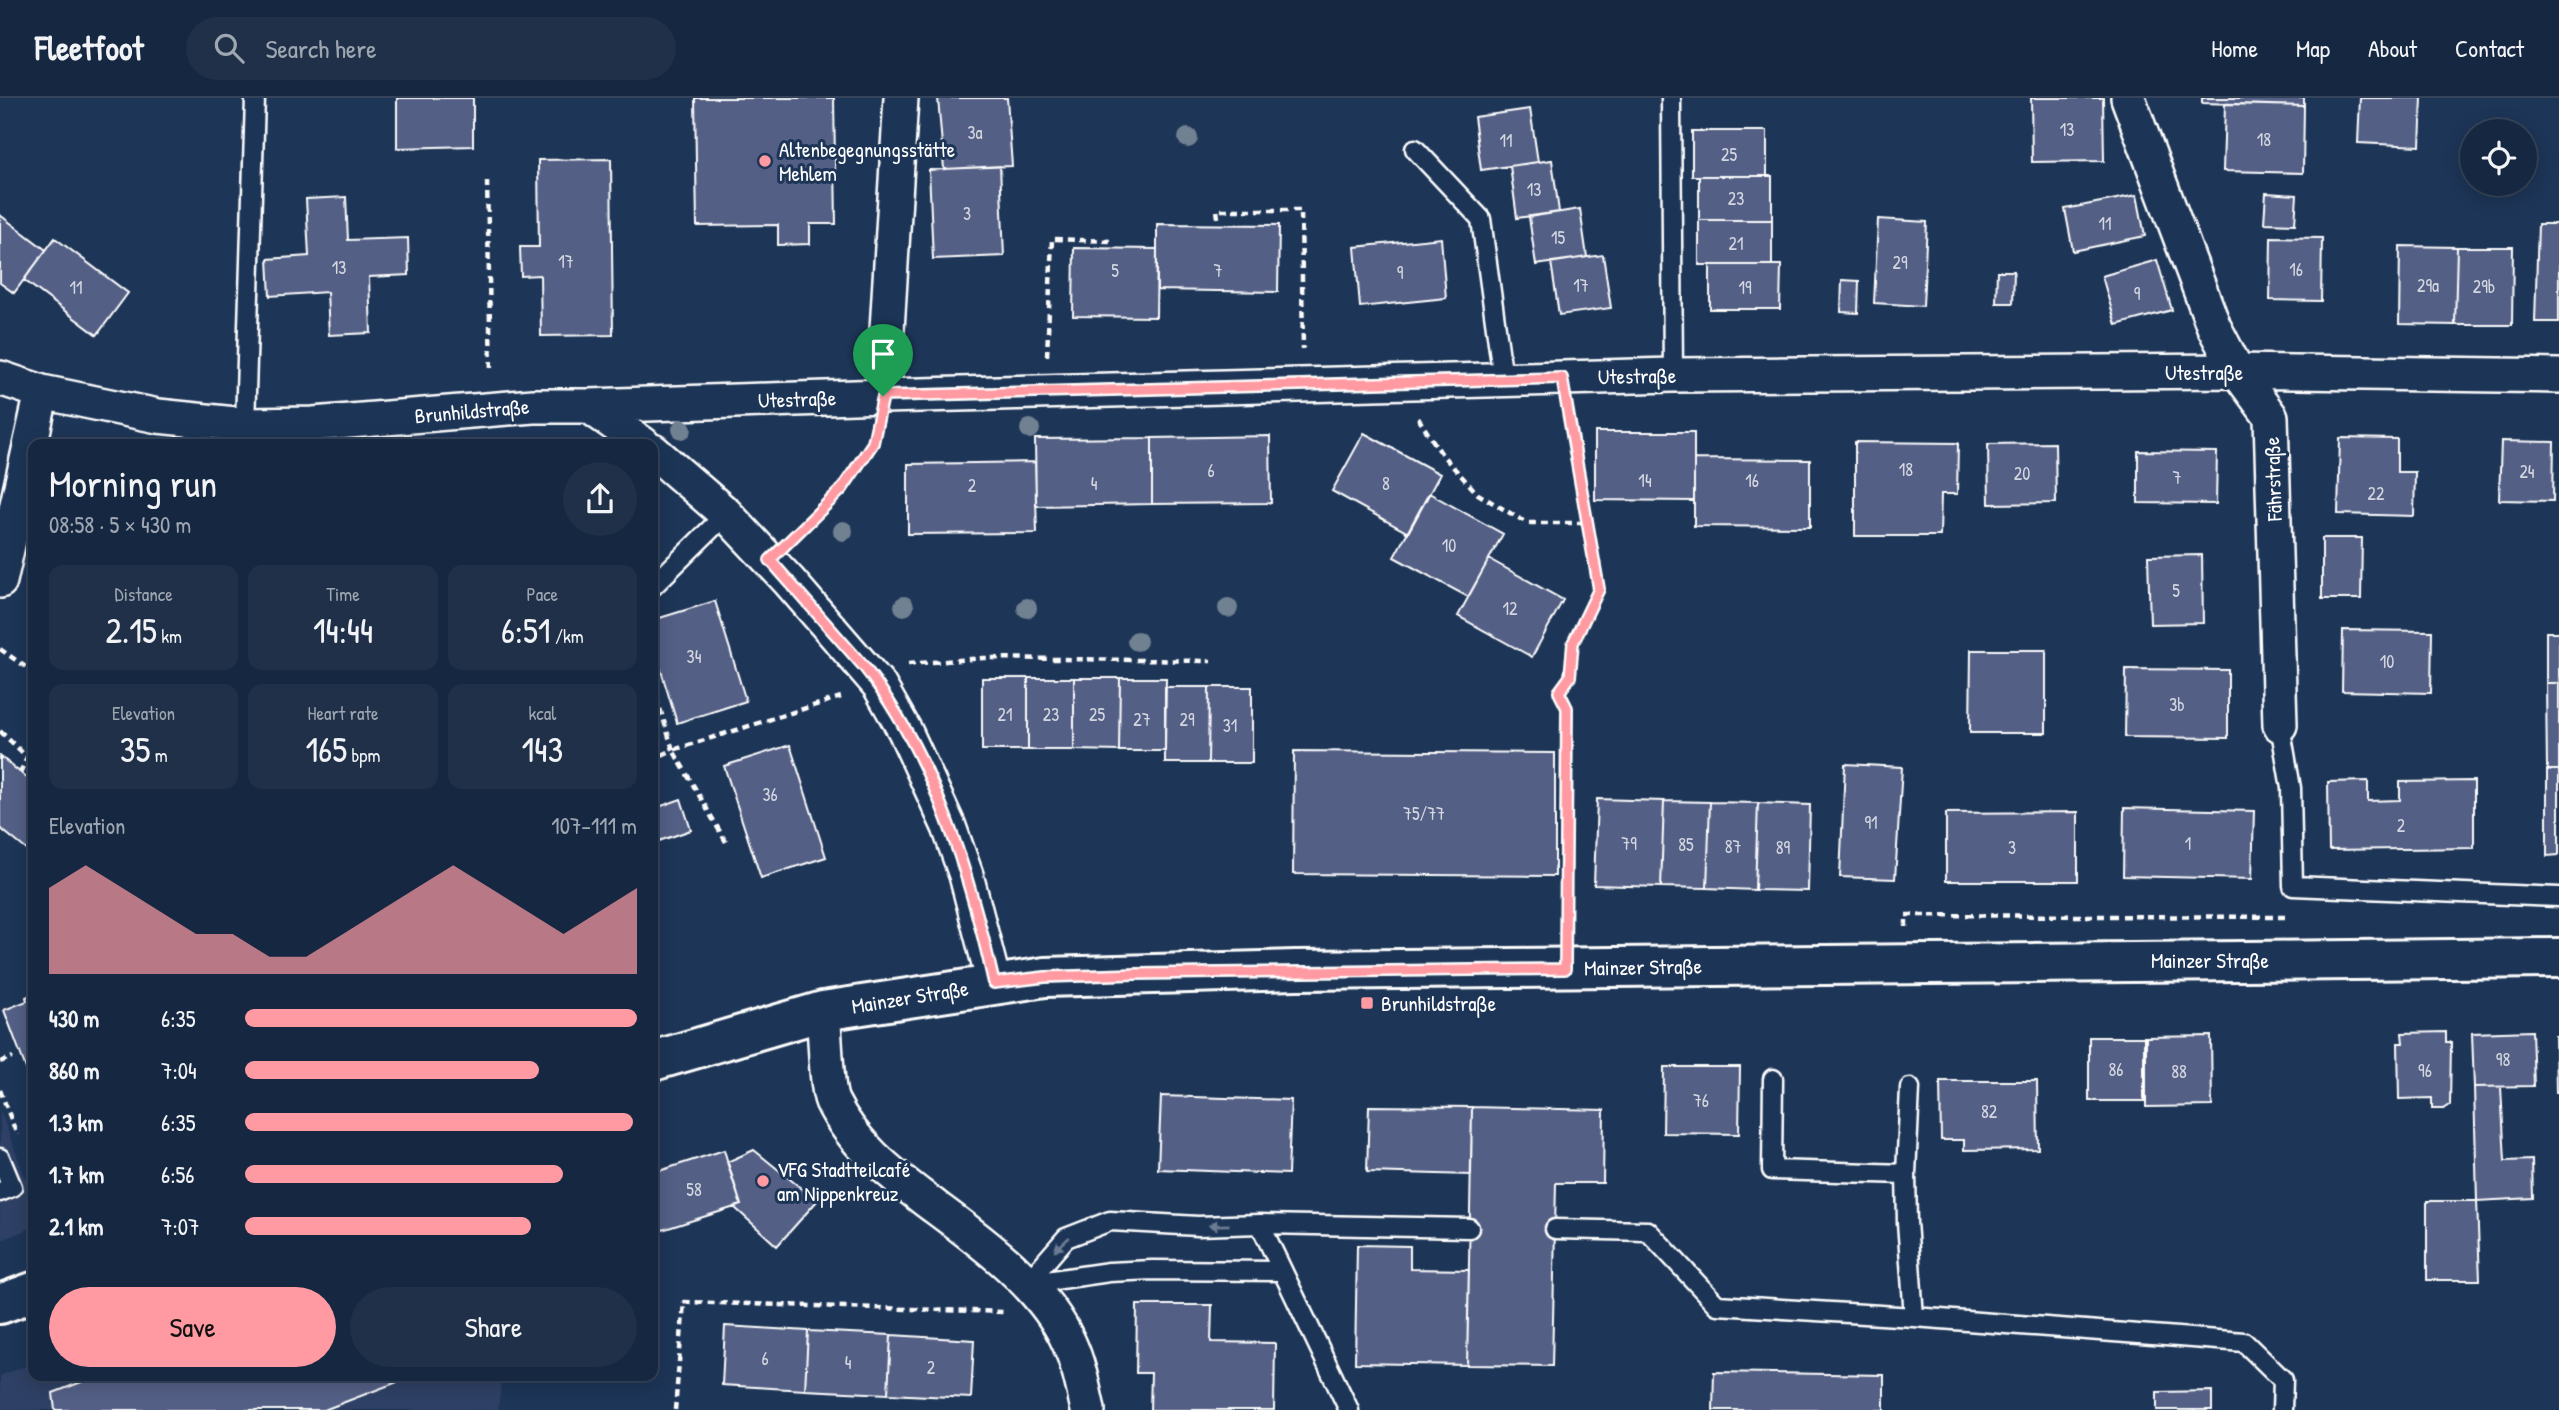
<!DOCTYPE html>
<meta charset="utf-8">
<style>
body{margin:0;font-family:"Patrick Hand",sans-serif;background:#1f3048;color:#f1f3f6;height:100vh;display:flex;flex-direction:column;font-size:26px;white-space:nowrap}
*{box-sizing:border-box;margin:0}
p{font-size:23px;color:#9ea6b1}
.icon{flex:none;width:38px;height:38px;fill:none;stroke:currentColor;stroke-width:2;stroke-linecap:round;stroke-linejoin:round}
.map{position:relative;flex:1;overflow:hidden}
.sheet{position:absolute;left:28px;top:341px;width:630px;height:942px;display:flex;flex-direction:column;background:#162841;border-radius:14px;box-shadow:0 4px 18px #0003,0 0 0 2px #35445a}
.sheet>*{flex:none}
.tools{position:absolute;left:2460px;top:21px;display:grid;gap:14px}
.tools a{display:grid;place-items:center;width:77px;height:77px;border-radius:50%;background:#162841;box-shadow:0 4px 18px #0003,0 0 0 2px #35445a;font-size:35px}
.pin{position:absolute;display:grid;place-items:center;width:60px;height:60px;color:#fff;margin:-72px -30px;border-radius:50% 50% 50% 0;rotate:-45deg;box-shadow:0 0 7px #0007}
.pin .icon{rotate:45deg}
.round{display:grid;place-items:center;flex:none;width:74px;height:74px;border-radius:37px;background:#1f3048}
.headline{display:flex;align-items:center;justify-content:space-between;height:119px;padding:0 21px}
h1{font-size:38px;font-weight:600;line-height:52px}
.stats{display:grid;grid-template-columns:repeat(3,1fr);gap:10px;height:119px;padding:7px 21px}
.stats div{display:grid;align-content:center;border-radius:14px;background:#1f3048;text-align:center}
.stats b{font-size:35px;font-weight:600}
.stats small{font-size:19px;font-weight:400}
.stats p{font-size:19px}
.chart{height:196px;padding:14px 21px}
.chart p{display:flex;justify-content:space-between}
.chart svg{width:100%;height:126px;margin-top:7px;fill:#ff9aa2;opacity:.7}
.cta{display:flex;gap:14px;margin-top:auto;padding:14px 21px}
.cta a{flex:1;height:80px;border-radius:42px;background:#ff9aa2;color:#111;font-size:28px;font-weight:600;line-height:80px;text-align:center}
.cta a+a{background:#1f3048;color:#f1f3f6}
ul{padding:0 21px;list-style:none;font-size:23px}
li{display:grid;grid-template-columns:112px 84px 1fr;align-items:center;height:52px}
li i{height:18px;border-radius:9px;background:#ff9aa2}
header{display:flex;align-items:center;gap:42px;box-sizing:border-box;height:98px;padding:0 35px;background:#162841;border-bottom:2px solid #35445a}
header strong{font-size:33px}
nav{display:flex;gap:38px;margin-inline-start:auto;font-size:24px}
.search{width:490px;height:63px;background:#1f3048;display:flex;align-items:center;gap:18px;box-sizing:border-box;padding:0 24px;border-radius:38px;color:#9ea6b1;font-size:26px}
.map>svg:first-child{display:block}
.built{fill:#2d4165}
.building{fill:#535e85;stroke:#fff;stroke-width:2}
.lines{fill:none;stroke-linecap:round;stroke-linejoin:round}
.lane-casing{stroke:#fff;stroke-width:23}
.street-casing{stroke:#fff;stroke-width:38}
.secondary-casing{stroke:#fff;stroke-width:44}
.path{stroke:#fff;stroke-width:4.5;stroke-dasharray:7 5;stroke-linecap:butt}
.lane{stroke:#1d3557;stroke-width:18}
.street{stroke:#1d3557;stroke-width:33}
.secondary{stroke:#1d3557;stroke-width:38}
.tree{fill:#708191}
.oneway{fill:#6c7c92}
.route-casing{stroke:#fff;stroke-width:14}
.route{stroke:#ff9aa2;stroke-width:9}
.poi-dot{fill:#ff9aa2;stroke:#1d3557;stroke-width:2.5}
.labels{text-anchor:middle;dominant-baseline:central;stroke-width:6;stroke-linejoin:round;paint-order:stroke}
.number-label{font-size:18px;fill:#d4d7e0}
.poi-label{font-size:21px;fill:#fff;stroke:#1d3557;text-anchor:start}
.street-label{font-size:21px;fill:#fff;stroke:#1d3557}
</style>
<header>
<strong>Fleetfoot</strong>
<div class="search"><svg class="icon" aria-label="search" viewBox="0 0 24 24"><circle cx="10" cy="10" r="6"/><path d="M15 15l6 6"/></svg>Search here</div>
<nav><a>Home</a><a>Map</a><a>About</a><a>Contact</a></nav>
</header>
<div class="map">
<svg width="2559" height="1312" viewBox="0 0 2559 1312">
<rect width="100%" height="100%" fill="#1d3557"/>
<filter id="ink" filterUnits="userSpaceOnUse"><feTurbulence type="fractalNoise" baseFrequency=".0143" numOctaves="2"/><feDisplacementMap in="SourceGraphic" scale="14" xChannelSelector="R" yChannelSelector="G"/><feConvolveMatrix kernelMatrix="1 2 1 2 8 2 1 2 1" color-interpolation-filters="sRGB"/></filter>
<g filter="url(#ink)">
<path class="built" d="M 0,1012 L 33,1100 L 33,1129 L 0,1143 Z
M 33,1265 L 33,1278 L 502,1278 L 498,1312 L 0,1312 L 0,1278 Z"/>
<path class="building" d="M 397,0 L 473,0 L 473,48 L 397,50 Z
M 695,0 L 834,0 L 836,126 L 810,126 L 810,146 L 778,147 L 778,127 L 697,128 Z
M 938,0 L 1007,0 L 1012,68 L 944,71 Z
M 2031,0 L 2103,0 L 2104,63 L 2032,64 Z
M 2202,0 L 2304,0 L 2304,8 L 2202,5 Z
M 2360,0 L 2422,0 L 2420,48 L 2358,45 Z
M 2225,6 L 2304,8 L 2303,75 L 2223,73 Z
M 1530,11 L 1538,64 L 1481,72 L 1474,19 Z
M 1692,33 L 1767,33 L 1767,78 L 1692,78 Z
M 611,61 L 613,237 L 541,238 L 540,177 L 521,178 L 520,149 L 539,149 L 538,62 Z
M 1552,62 L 1559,114 L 1517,120 L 1510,68 Z
M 1000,68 L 1004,158 L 933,161 L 929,72 Z
M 1699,78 L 1772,78 L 1772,122 L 1699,122 Z
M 2266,95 L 2297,97 L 2295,126 L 2264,125 Z
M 2137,97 L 2145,138 L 2073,153 L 2065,111 Z
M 346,99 L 348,142 L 408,140 L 409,177 L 369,179 L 371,235 L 329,237 L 327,194 L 270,198 L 268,161 L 309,158 L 306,101 Z
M 1580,111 L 1587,159 L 1536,167 L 1529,119 Z
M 0,117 L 46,152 L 14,195 L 0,185 Z
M 1878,121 L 1927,124 L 1923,208 L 1874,205 Z
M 1699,122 L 1772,122 L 1772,167 L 1699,167 Z
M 1157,126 L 1279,127 L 1278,194 L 1157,192 Z
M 2538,126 L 2559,126 L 2559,224 L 2535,224 Z
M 2271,139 L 2322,140 L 2321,203 L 2270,202 Z
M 55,140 L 128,195 L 97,237 L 24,182 Z
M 1441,140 L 1446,200 L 1360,209 L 1355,149 Z
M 2400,148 L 2457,149 L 2455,227 L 2399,226 Z
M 2457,149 L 2513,149 L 2512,227 L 2455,227 Z
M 1074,150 L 1157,151 L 1156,219 L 1073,218 Z
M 1603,157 L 1611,210 L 1559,217 L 1551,164 Z
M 2157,162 L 2172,212 L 2116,227 L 2102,178 Z
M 1710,167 L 1781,167 L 1780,211 L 1710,211 Z
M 1997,173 L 2014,173 L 2013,205 L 1996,205 Z
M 1842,182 L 1859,183 L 1858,215 L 1841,214 Z
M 1595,334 L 1694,334 L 1694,403 L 1595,402 Z
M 1364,335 L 1440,376 L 1408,435 L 1332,393 Z
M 1270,338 L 1271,405 L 1152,406 L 1152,340 Z
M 1152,340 L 1152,406 L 1036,408 L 1035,341 Z
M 2340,340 L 2397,341 L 2397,374 L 2415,374 L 2414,418 L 2338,416 Z
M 2501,343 L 2554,344 L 2553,403 L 2499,402 Z
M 1855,344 L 1958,345 L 1957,396 L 1941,396 L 1940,438 L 1855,438 Z
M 2055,345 L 2056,405 L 1989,406 L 1988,346 Z
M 2138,353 L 2217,354 L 2216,406 L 2138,405 Z
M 1694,361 L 1810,362 L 1810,429 L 1694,428 Z
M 1035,364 L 1037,435 L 908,436 L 908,366 Z
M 1429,395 L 1503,436 L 1468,499 L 1394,459 Z
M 2322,440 L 2362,440 L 2361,501 L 2322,501 Z
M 2202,457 L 2203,525 L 2150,526 L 2148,458 Z
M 1489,461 L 1563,502 L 1532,559 L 1458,518 Z
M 715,503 L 746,603 L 677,625 L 653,546 L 653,522 Z
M 2343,532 L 2432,533 L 2431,595 L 2342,593 Z
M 2546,534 L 2559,534 L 2559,585 L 2546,585 Z
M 1971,552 L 2046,552 L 2046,635 L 1970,635 Z
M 2126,571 L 2228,572 L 2228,640 L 2125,639 Z
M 982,580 L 1028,580 L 1028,652 L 982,652 Z
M 1028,580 L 1074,580 L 1074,652 L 1028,652 Z
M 1074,580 L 1120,580 L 1119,653 L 1074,652 Z
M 1120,580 L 1166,580 L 1165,653 L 1119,653 Z
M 2546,585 L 2559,585 L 2559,672 L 2547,672 Z
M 1165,589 L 1209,589 L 1208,665 L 1165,665 Z
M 1209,589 L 1252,589 L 1252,665 L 1208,665 Z
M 790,647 L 826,759 L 761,780 L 724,668 Z
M 1294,653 L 1555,655 L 1555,778 L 1293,776 Z
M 0,658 L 33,685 L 33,757 L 0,730 Z
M 1845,666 L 1902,669 L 1895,781 L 1840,779 Z
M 2547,672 L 2559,672 L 2559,757 L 2547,758 Z
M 2368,683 L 2368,703 L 2400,702 L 2400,684 L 2474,683 L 2474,750 L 2329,752 L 2328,684 Z
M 681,701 L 691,732 L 653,745 L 653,711 Z
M 1597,701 L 1664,703 L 1661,789 L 1594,787 Z
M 1664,703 L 1710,704 L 1707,790 L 1661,789 Z
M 1710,704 L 1758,705 L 1755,792 L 1707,790 Z
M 1758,705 L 1810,707 L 1808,793 L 1755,792 Z
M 2124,710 L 2254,713 L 2252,781 L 2123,778 Z
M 2078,714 L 2078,783 L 1946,783 L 1946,715 Z
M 33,896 L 33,989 L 4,912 L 27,903 L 26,899 Z
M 2532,933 L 2534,988 L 2474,989 L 2472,935 Z
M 2446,934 L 2446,944 L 2451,944 L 2450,1007 L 2444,1011 L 2432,1011 L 2432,1000 L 2399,1001 L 2398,945 L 2403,945 L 2402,935 Z
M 2211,938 L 2212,1008 L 2146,1009 L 2146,939 Z
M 2555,938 L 2559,938 L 2559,994 L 2556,994 Z
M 2089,939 L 2144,939 L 2144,1003 L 2089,1003 Z
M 1664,969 L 1740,969 L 1739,1036 L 1663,1035 Z
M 1940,983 L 2037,983 L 2038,1051 L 1964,1052 L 1964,1042 L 1941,1042 Z
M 2474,989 L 2501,989 L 2505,1063 L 2532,1062 L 2533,1100 L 2477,1103 Z
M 1161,998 L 1291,1002 L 1288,1076 L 1158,1071 Z
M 1369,1008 L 1472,1009 L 1471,1077 L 1367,1074 Z
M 1472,1009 L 1604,1012 L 1603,1085 L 1556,1085 L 1552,1268 L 1467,1267 Z
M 724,1052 L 741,1107 L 659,1133 L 653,1114 L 653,1075 Z
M 754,1052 L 817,1103 L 777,1148 L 734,1109 L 741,1107 L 727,1064 Z
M 2427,1103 L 2477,1103 L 2480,1182 L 2427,1182 Z
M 1357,1147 L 1410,1148 L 1410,1171 L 1469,1172 L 1467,1267 L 1355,1265 Z
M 1137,1207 L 1212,1207 L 1211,1244 L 1275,1245 L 1274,1312 L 1150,1312 L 1151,1275 L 1136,1275 Z
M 725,1228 L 808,1233 L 805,1292 L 722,1287 Z
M 808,1233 L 891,1237 L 888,1296 L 805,1292 Z
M 891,1237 L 974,1242 L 971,1300 L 888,1296 Z
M 1714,1274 L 1884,1277 L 1884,1312 L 1713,1312 Z
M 97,1278 L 413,1278 L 324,1312 L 55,1312 L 53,1295 Z
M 2212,1293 L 2212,1312 L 2157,1312 L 2157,1294 Z"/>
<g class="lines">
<defs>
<path id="lane" d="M 1671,0 L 1673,277
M 1415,51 L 1481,121 L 1503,281
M 245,327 L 255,0
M 653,488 L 726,416
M 2280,627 L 2291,690 L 2293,788 L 2559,799
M 1773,981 L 1772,1072 L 1906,1076 L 1907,1124 L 1914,1219 L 2244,1244 L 2283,1282 L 2282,1312
M 0,1060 L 12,1089 L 0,1094
M 1906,1076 L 1910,990
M 1260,1126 L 1469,1130
M 1555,1131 L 1648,1133 L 1717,1207 L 1914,1219
M 1026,1186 L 1066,1140 L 1110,1123 L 1198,1128 L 1260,1126 L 1349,1312
M 1026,1186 L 1109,1174 L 1152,1172 L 1281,1173"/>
<path id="street" d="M 2128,0 L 2214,229 L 2237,273 L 2271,319 L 2280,627
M 0,280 L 42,294 L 158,318 L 245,327 L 313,326 L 533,308 L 589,308 L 883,298 L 1673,277 L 2237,273 L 2559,278
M 883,298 L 901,0
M 589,308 L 643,346
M 653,353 L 726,416 L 789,483 L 879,587 L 905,633 L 949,729 L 966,777 L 994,885
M 0,483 L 42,294
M 823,913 C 825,931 826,989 832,1003 C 852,1045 890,1075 927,1103 C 977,1140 1043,1186 1069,1245 C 1079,1267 1083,1289 1088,1312"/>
<path id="secondary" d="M 653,963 L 823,913 L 1045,879 L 1296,872 L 2559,860
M 0,1206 L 33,1194"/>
</defs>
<use href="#lane" class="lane-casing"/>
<use href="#street" class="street-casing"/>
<use href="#secondary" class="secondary-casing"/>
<path class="path" d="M 487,83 L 491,275
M 1218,120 L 1217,112 L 1301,112 L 1303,251
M 1047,258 L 1052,141 L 1112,143
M 1418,320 L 1443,358 L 1478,396 L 1527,425 L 1586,425
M 796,438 C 821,414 868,369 875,335
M 0,551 L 33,574
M 908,566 L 984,560 L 1211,563
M 653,588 L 673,652 L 653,661
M 0,633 L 27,659 L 20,675
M 726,744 L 673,652 L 841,599
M 1906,829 L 1906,817 L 2288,819
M 1565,831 L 1567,610 L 1559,594 L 1570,579 L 1573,545 L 1599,490 L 1567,315
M 0,964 L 13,959
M 0,992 L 17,1037
M 675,1312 L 684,1204 L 1004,1214"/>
<use href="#lane" class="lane"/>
<use href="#street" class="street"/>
<use href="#secondary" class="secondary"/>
</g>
<g class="tree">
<circle cx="1188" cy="40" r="10"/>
<circle cx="682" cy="331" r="10"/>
<circle cx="1030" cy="331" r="10"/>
<circle cx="843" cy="433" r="10"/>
<circle cx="904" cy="508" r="10"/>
<circle cx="1027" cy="510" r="10"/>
<circle cx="1228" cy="510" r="10"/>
<circle cx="1137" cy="543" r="10"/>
</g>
<defs><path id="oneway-solid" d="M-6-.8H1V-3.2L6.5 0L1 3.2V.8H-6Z" transform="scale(1.75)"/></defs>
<g class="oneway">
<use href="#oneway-solid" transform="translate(1219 1127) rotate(179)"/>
<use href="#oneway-solid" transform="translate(1062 1146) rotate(138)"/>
</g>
</g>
<g class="lines" filter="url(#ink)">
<defs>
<path id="route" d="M 1562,280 L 1599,491 L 1573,545 L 1570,579 L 1559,594 L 1567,610 L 1565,871 L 1136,876 L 1045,879 L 994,885 C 970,778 934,658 865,570 L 770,462 L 842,391 L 873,345 L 883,298 Z"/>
</defs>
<use href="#route" class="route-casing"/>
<use href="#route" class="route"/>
</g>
<g class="poi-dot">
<circle cx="765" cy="63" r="7"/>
<rect x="1360" y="898" width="14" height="14" rx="3.5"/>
<circle cx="763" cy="1083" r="7"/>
</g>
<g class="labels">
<g class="number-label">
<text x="2067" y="31">13</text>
<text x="975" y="34">3a</text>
<text x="2264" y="41">18</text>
<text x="1506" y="42">11</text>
<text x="1729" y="56">25</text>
<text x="1534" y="91">13</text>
<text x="1736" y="100">23</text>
<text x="967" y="115">3</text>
<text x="2105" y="125">11</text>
<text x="1558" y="139">15</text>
<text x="1736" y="145">21</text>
<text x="566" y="163">17</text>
<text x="1900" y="164">29</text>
<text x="339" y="169">13</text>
<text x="2296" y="171">16</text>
<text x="1115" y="172">5</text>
<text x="1218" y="172">7</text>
<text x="1400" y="174">9</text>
<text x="1581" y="187">17</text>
<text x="2428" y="187">29a</text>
<text x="2484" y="188">29b</text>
<text x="76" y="189">11</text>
<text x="1745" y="189">19</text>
<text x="2137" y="195">9</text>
<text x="1906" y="371">18</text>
<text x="1211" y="372">6</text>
<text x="2527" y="373">24</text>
<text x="2022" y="375">20</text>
<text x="2177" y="379">7</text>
<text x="1645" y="382">14</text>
<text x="1752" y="382">16</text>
<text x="1094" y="385">4</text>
<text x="1386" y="385">8</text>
<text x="972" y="387">2</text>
<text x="2376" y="395">22</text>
<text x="1449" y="447">10</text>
<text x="2176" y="492">5</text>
<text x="1510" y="510">12</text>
<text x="694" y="558">34</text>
<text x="2387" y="563">10</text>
<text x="2177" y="606">3b</text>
<text x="1005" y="616">21</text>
<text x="1051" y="616">23</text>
<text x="1097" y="616">25</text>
<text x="1142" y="621">27</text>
<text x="1187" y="621">29</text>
<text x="1230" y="627">31</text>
<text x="770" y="696">36</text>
<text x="1424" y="715">75/77</text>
<text x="1871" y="724">91</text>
<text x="2401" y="727">2</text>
<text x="1629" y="745">79</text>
<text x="2188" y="745">1</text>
<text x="1686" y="746">85</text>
<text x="1733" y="748">87</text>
<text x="1783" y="749">89</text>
<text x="2012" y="749">3</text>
<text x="2503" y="961">98</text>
<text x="2116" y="971">86</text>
<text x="2425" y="972">96</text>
<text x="2179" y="973">88</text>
<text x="1701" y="1002">76</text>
<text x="1989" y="1013">82</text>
<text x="694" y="1091">58</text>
<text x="765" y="1260">6</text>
<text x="848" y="1264">4</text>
<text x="931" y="1269">2</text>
</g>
<g class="poi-label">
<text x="779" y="51">Altenbegegnungsstätte<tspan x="779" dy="24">Mehlem</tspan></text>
<text x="1381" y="905">Brunhildstraße</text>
<text x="777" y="1071">VFG Stadtteilcafé<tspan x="777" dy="24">am Nippenkreuz</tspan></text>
</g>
<g class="street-label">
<text x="2204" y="274">Utestraße</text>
<text transform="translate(1637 278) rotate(-1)">Utestraße</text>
<text transform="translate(797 301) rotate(-2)">Utestraße</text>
<text transform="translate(472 313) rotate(-5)">Brunhildstraße</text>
<text transform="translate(2273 381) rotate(-92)">Fährstraße</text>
<text x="2210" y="862">Mainzer Straße</text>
<text transform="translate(1643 869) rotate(-1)">Mainzer Straße</text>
<text transform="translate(910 899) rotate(-9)">Mainzer Straße</text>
</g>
</g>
</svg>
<div class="tools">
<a><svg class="icon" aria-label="locate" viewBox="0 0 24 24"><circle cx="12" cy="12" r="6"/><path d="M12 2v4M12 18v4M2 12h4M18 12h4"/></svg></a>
</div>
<div class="pin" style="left:883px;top:298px;background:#1e9e55"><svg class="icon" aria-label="arrive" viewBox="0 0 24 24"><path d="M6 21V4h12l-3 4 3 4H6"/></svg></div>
<section class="sheet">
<div class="headline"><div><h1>Morning run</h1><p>08:58 · 5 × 430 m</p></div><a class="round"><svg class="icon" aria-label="share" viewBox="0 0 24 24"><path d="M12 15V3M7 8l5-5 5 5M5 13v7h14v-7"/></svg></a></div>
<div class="stats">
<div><p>Distance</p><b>2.15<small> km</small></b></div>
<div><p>Time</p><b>14:44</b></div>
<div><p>Pace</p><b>6:51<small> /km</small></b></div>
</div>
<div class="stats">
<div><p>Elevation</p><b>35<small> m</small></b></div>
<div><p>Heart rate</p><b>165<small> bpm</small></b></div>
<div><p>kcal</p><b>143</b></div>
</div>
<div class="chart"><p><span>Elevation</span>107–111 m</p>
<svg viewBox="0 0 160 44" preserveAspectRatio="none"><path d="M0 44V14L10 6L20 14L30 22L40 30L50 30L60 38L70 38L80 30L90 22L100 14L110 6L120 14L130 22L140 30L150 22L160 14V44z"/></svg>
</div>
<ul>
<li><b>430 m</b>6:35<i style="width:100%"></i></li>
<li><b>860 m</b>7:04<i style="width:75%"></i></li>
<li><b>1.3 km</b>6:35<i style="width:99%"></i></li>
<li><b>1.7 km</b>6:56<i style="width:81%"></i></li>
<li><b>2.1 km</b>7:07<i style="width:73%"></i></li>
</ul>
<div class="cta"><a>Save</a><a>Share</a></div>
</section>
</div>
